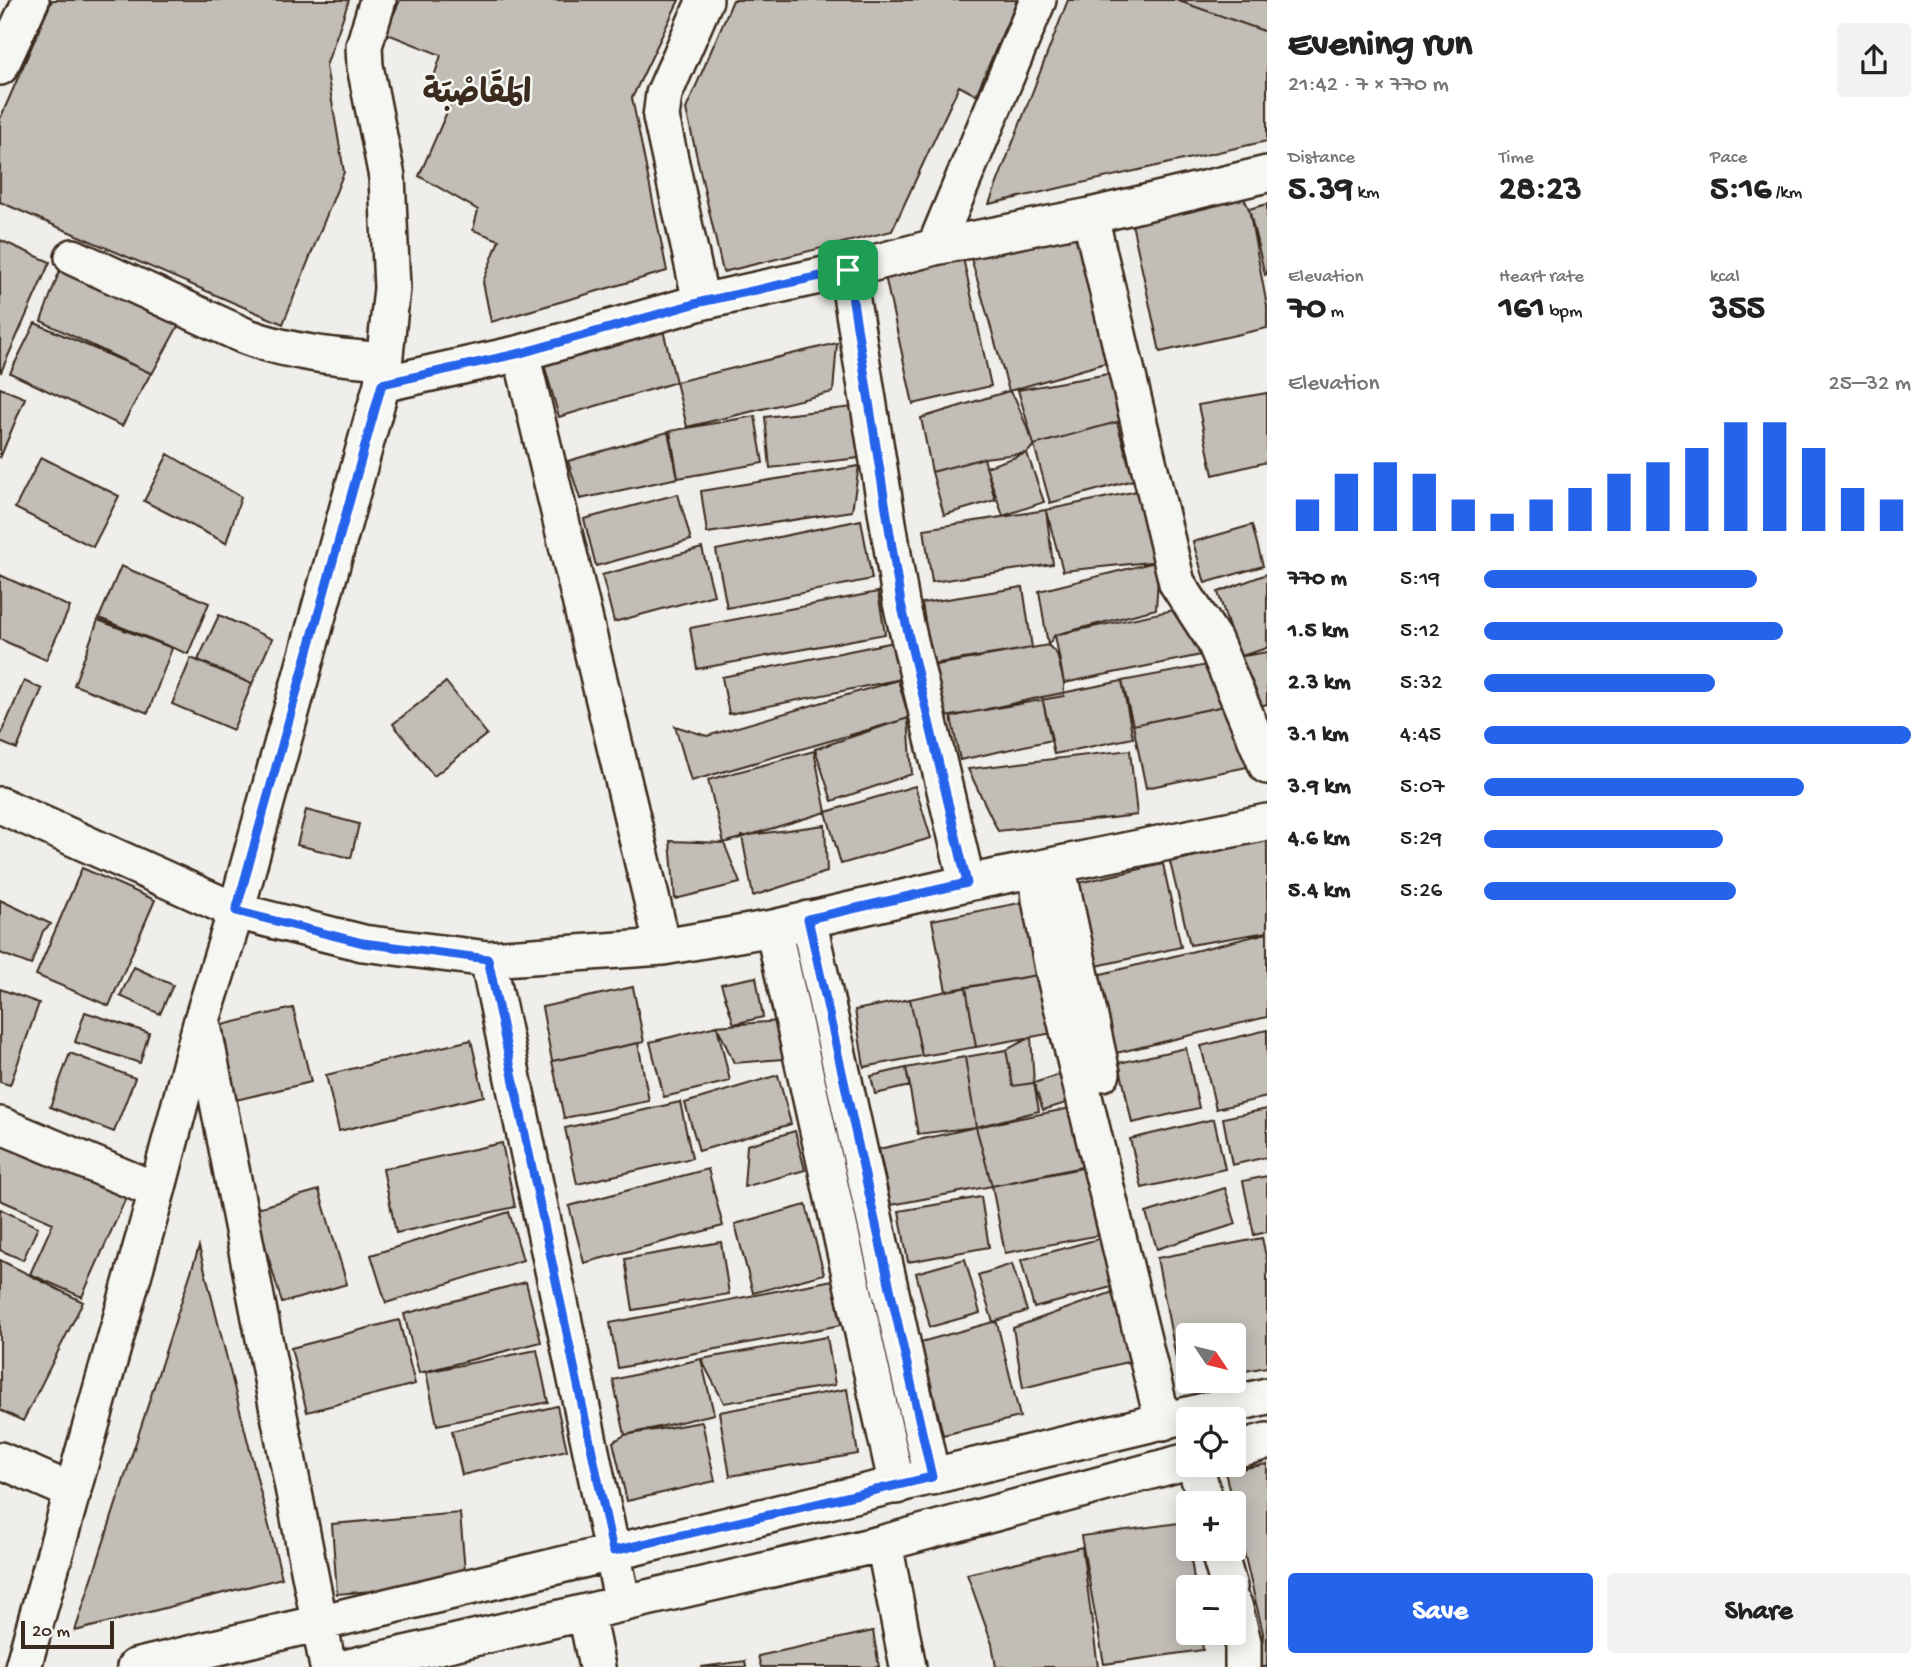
<!DOCTYPE html>
<meta charset="utf-8">
<style>
body{margin:0;font-family:"Gochi Hand","Playpen Sans Arabic",sans-serif;background:#f2f2f2;color:#222;height:100vh;display:flex;flex-direction:column;font-size:26px;white-space:nowrap}
*{box-sizing:border-box;margin:0}
p{font-size:23px;color:#767676}
.icon{flex:none;width:38px;height:38px;fill:none;stroke:currentColor;stroke-width:2;stroke-linecap:round;stroke-linejoin:round}
.map{position:relative;flex:1;overflow:hidden}
.panel{display:flex;flex-direction:column;background:#fff;width:665px}
.panel>*{flex:none}
.needle{width:46px;rotate:125deg}
.fabs{position:absolute;left:1176px;top:1323px;display:grid;gap:14px}
.fabs a{display:grid;place-items:center;width:70px;height:70px;border-radius:7px;background:#fff;box-shadow:0 4px 18px #0003;font-size:35px}
.scale{position:absolute;left:21px;bottom:18px;width:93px;box-sizing:border-box;padding-left:7px;border:4px solid #3b2a1e;border-top:0;font-size:19px;line-height:24px;white-space:nowrap;color:#3b2a1e;-webkit-text-stroke:5px #f6f6f2;paint-order:stroke}
.pin{position:absolute;display:grid;place-items:center;width:60px;height:60px;color:#fff;margin:-30px;border-radius:14px;box-shadow:0 4px 10px #0006}
.round{display:grid;place-items:center;flex:none;width:74px;height:74px;border-radius:7px;background:#f2f2f2}
.headline{display:flex;align-items:center;justify-content:space-between;height:119px;padding:0 21px}
h1{font-size:38px;font-weight:800;line-height:52px}
.metrics{display:grid;grid-template-columns:repeat(3,1fr);gap:10px;height:119px;padding:7px 21px}
.metrics div{display:grid;align-content:center}
.metrics b{font-size:35px;font-weight:800}
.metrics small{font-size:19px;font-weight:400}
.metrics p{font-size:19px}
.chart{height:196px;padding:14px 21px}
.chart p{display:flex;justify-content:space-between}
.chart svg{width:100%;height:126px;margin-top:7px;stroke:#2563eb;stroke-width:6}
.action{display:flex;gap:14px;margin-top:auto;padding:14px 21px}
.action a{flex:1;height:80px;border-radius:7px;background:#2563eb;color:#fff;font-size:28px;font-weight:800;line-height:80px;text-align:center}
.action a+a{background:#f2f2f2;color:#222}
ul{padding:0 21px;list-style:none;font-size:23px}
li{display:grid;grid-template-columns:112px 84px 1fr;align-items:center;height:52px}
li i{height:18px;border-radius:9px;background:#2563eb}
main{display:flex;flex:1;min-height:0}
.map>svg:first-child{display:block}
.building{fill:#c2bdb7;stroke:#3b2a1e;stroke-width:2}
.lines{fill:none;stroke-linecap:round;stroke-linejoin:round}
.street-casing{stroke:#3b2a1e;stroke-width:40}
.street{stroke:#f6f6f2;stroke-width:35}
.route-casing{stroke:#fff;stroke-width:14}
.route{stroke:#2563eb;stroke-width:9}
.labels{text-anchor:middle;dominant-baseline:central;stroke-width:5;stroke-linejoin:round;paint-order:stroke}
.district-label{font-size:33px;font-weight:bold;fill:#3b2a1e;stroke:#f6f6f2}
</style>
<main>
<div class="map">
<svg width="1267" height="1667" viewBox="0 0 1267 1667">
<rect width="100%" height="100%" fill="#efeeea"/>
<filter id="ink" filterUnits="userSpaceOnUse"><feTurbulence type="fractalNoise" baseFrequency=".0143" numOctaves="2"/><feDisplacementMap in="SourceGraphic" scale="14" xChannelSelector="R" yChannelSelector="G"/><feConvolveMatrix kernelMatrix="1 2 1 2 8 2 1 2 1" color-interpolation-filters="sRGB"/></filter>
<g filter="url(#ink)">
<path class="building" d="M 52,0 L 349,0 L 326,66 L 344,172 L 283,324 L 0,202 L 0,119 Z
M 400,0 L 679,0 L 632,98 L 667,271 L 491,322 L 483,282 L 499,240 L 473,230 L 478,210 L 419,176 L 454,96 L 431,86 L 441,55 L 385,33 Z
M 733,0 L 1017,0 L 976,95 L 959,86 L 892,231 L 723,272 L 686,109 Z
M 1068,0 L 1176,0 L 1267,32 L 1267,141 L 989,204 Z
M 1176,0 L 1267,0 L 1267,32 Z
M 1242,194 L 1249,209 L 1267,306 L 1267,328 L 1160,352 L 1131,219 Z
M 1267,204 L 1267,274 L 1265,275 L 1249,209 Z
M 1081,225 L 1119,359 L 1009,391 L 971,258 Z
M 0,240 L 50,262 L 1,372 L 0,371 Z
M 963,258 L 991,386 L 913,404 L 885,276 Z
M 62,264 L 182,319 L 152,374 L 41,321 Z
M 35,323 L 151,373 L 122,426 L 10,373 Z
M 663,330 L 676,382 L 559,417 L 544,364 Z
M 837,343 L 833,392 L 687,427 L 676,382 Z
M 1114,373 L 1124,425 L 1117,422 L 1034,445 L 1018,390 Z
M 0,388 L 25,398 L 0,458 Z
M 1009,391 L 1015,398 L 1034,445 L 1027,453 L 984,458 L 932,472 L 921,418 Z
M 1267,393 L 1267,462 L 1213,475 L 1198,405 Z
M 853,407 L 859,458 L 770,468 L 765,417 Z
M 755,416 L 763,463 L 678,478 L 670,431 Z
M 1117,422 L 1133,480 L 1050,503 L 1034,445 Z
M 668,432 L 678,478 L 580,499 L 568,461 Z
M 1027,453 L 1044,502 L 1003,516 L 986,467 Z
M 168,454 L 241,497 L 226,543 L 144,501 Z
M 41,457 L 119,496 L 93,547 L 15,508 Z
M 984,458 L 995,500 L 944,515 L 932,472 Z
M 859,466 L 852,511 L 707,533 L 701,491 Z
M 1147,489 L 1159,561 L 1063,571 L 1046,510 Z
M 678,494 L 691,540 L 596,566 L 584,519 Z
M 1046,510 L 1053,564 L 932,582 L 924,529 Z
M 861,520 L 872,579 L 727,608 L 716,550 Z
M 1252,525 L 1263,566 L 1205,583 L 1193,542 Z
M 702,548 L 714,595 L 614,622 L 602,575 Z
M 1159,561 L 1156,609 L 1055,635 L 1048,645 L 1039,591 Z
M 121,566 L 209,603 L 188,654 L 99,618 Z
M 1267,574 L 1267,648 L 1238,657 L 1218,592 Z
M 0,575 L 70,607 L 46,660 L 0,639 Z
M 1023,587 L 1032,648 L 932,664 L 922,603 Z
M 878,592 L 885,634 L 697,669 L 690,628 Z
M 1178,609 L 1206,654 L 1064,683 L 1055,635 Z
M 219,615 L 272,639 L 252,684 L 198,660 Z
M 98,620 L 172,648 L 148,713 L 74,685 Z
M 894,642 L 901,679 L 729,714 L 722,677 Z
M 1048,645 L 1057,654 L 1064,683 L 1064,696 L 934,719 L 925,667 Z
M 1267,652 L 1267,704 L 1257,707 L 1238,657 Z
M 191,658 L 252,684 L 233,730 L 172,704 Z
M 1207,665 L 1234,704 L 1133,725 L 1122,681 Z
M 898,680 L 909,718 L 691,781 L 675,726 L 707,736 Z
M 24,681 L 42,689 L 17,749 L 0,742 L 0,737 Z
M 1122,681 L 1133,738 L 1054,754 L 1042,697 Z
M 446,682 L 487,734 L 434,776 L 393,724 Z
M 1042,697 L 1052,740 L 960,760 L 951,717 Z
M 1234,704 L 1247,767 L 1146,788 L 1133,725 Z
M 908,718 L 912,774 L 832,801 L 815,749 Z
M 1130,750 L 1137,815 L 998,831 L 968,769 Z
M 814,751 L 826,812 L 724,843 L 708,780 Z
M 915,786 L 931,838 L 841,864 L 826,812 Z
M 306,810 L 359,824 L 351,858 L 297,845 Z
M 825,825 L 827,872 L 753,896 L 742,836 Z
M 1267,840 L 1267,932 L 1190,945 L 1170,862 Z
M 670,841 L 724,843 L 740,883 L 675,899 Z
M 1163,864 L 1181,947 L 1092,967 L 1074,884 Z
M 82,868 L 155,900 L 109,1006 L 36,975 Z
M 1040,899 L 1043,974 L 946,991 L 932,920 Z
M 0,900 L 51,924 L 43,931 L 31,965 L 0,953 Z
M 1267,933 L 1267,1017 L 1108,1055 L 1089,977 Z
M 134,967 L 173,985 L 160,1014 L 120,996 Z
M 1043,974 L 1053,1033 L 976,1047 L 966,987 Z
M 756,977 L 763,1017 L 734,1024 L 721,984 Z
M 633,987 L 644,1042 L 552,1061 L 542,1007 Z
M 966,987 L 976,1047 L 922,1056 L 910,999 Z
M 0,989 L 39,1003 L 10,1085 L 0,1082 Z
M 910,999 L 922,1056 L 864,1067 L 855,1010 Z
M 293,1008 L 311,1082 L 236,1100 L 218,1026 Z
M 85,1012 L 149,1033 L 140,1063 L 75,1042 Z
M 779,1021 L 783,1059 L 734,1063 L 717,1026 Z
M 717,1026 L 730,1081 L 664,1097 L 650,1042 Z
M 1267,1030 L 1267,1097 L 1216,1109 L 1201,1046 Z
M 1031,1037 L 1034,1083 L 1013,1086 L 1006,1050 Z
M 471,1040 L 484,1096 L 339,1131 L 326,1075 Z
M 638,1043 L 649,1101 L 564,1118 L 552,1061 Z
M 1186,1048 L 1199,1108 L 1132,1123 L 1119,1063 Z
M 1006,1050 L 1013,1086 L 1034,1083 L 1039,1111 L 976,1127 L 965,1057 Z
M 70,1053 L 135,1078 L 114,1132 L 50,1107 Z
M 965,1057 L 976,1127 L 918,1134 L 906,1068 Z
M 906,1068 L 910,1086 L 875,1094 L 871,1076 Z
M 1068,1072 L 1076,1100 L 1043,1110 L 1034,1083 Z
M 778,1075 L 791,1124 L 699,1151 L 685,1103 Z
M 680,1102 L 692,1158 L 577,1184 L 565,1128 Z
M 1081,1106 L 1091,1165 L 992,1186 L 976,1127 Z
M 1267,1109 L 1267,1157 L 1232,1165 L 1223,1118 Z
M 1214,1119 L 1225,1169 L 1142,1188 L 1130,1139 Z
M 976,1127 L 992,1186 L 891,1205 L 879,1149 Z
M 795,1131 L 805,1170 L 744,1187 L 747,1145 Z
M 0,1134 L 129,1191 L 82,1297 L 30,1274 L 53,1223 L 0,1200 Z
M 502,1143 L 515,1207 L 396,1233 L 383,1169 Z
M 1097,1165 L 1110,1233 L 1005,1253 L 992,1186 Z
M 708,1169 L 723,1226 L 584,1263 L 569,1206 Z
M 1267,1176 L 1267,1232 L 1254,1235 L 1243,1181 Z
M 1225,1188 L 1236,1224 L 1157,1249 L 1146,1213 Z
M 319,1190 L 347,1284 L 282,1303 L 254,1209 Z
M 981,1197 L 989,1247 L 908,1262 L 899,1211 Z
M 806,1205 L 824,1274 L 753,1293 L 735,1224 Z
M 0,1209 L 38,1227 L 23,1260 L 0,1250 Z
M 509,1212 L 523,1260 L 386,1303 L 371,1255 Z
M 1102,1238 L 1115,1286 L 1034,1308 L 1021,1260 Z
M 1262,1238 L 1267,1261 L 1267,1367 L 1234,1373 L 1234,1335 L 1188,1335 L 1188,1381 L 1196,1381 L 1181,1384 L 1157,1258 Z
M 721,1242 L 729,1294 L 633,1310 L 625,1259 Z
M 199,1247 L 282,1578 L 75,1631 Z
M 965,1259 L 980,1313 L 930,1327 L 916,1273 Z
M 0,1260 L 83,1302 L 23,1421 L 0,1410 Z
M 1012,1264 L 1027,1311 L 993,1322 L 978,1275 Z
M 833,1280 L 841,1325 L 618,1368 L 610,1323 Z
M 526,1282 L 541,1342 L 419,1373 L 404,1314 Z
M 1121,1289 L 1139,1359 L 1023,1388 L 1013,1328 Z
M 399,1320 L 415,1384 L 307,1412 L 291,1348 Z
M 993,1322 L 997,1323 L 1020,1417 L 943,1435 L 921,1342 Z
M 827,1337 L 835,1385 L 724,1403 L 701,1359 Z
M 537,1350 L 548,1402 L 437,1425 L 426,1372 Z
M 701,1359 L 714,1414 L 625,1435 L 613,1380 Z
M 847,1389 L 858,1454 L 730,1476 L 719,1412 Z
M 557,1406 L 567,1450 L 462,1475 L 452,1431 Z
M 702,1422 L 715,1481 L 627,1501 L 613,1442 L 625,1435 Z
M 1267,1464 L 1267,1667 L 1261,1667 L 1263,1633 L 1225,1472 Z
M 460,1513 L 466,1583 L 337,1594 L 332,1524 Z
M 1186,1522 L 1195,1587 L 1188,1587 L 1188,1633 L 1201,1633 L 1203,1650 L 1104,1664 L 1081,1536 Z
M 1082,1547 L 1098,1667 L 996,1667 L 992,1644 L 967,1574 Z
M 873,1631 L 879,1667 L 761,1667 L 758,1656 Z
M 745,1661 L 746,1667 L 701,1667 Z"/>
<g class="lines">
<defs>
<path id="street" d="M 378,0 L 364,46 L 365,66 L 387,177 L 392,288 L 382,384
M 0,67 L 31,0
M 1090,216 L 1177,583 L 1214,640 L 1267,766
M 935,247 L 1038,0
M 73,257 L 245,336 C 290,353 337,357 384,361
M 847,270 L 901,603 L 967,883
M 701,302 L 661,117 L 664,94 L 705,0
M 521,353 L 663,947
M 0,805 L 236,911 L 363,943 L 488,959 L 663,947 L 773,928 L 967,883 L 1267,822
M 1057,865 L 1102,1073
M 1037,870 L 1040,899 L 1053,969 L 1163,1422
M 808,919 L 932,1477
M 773,928 L 897,1486
M 488,959 L 623,1604
M 204,1030 L 328,1667
M 0,1125 L 157,1191
M 1234,1450 L 1267,1441
M 0,1460 L 73,1492
M 1195,1465 L 1206,1503
M 884,1543 L 908,1667
M 1218,1549 L 1229,1587
M 1234,1605 L 1243,1642 L 1243,1667
M 586,1614 L 597,1667
M 23,1667 L 157,1191 L 202,1020 L 236,911 L 382,384 L 521,353 L 701,302 L 847,270 L 935,247 L 1090,216 L 1267,174
M 135,1667 L 1267,1396
M 349,1667 L 884,1543 L 1188,1461"/>
</defs>
<use href="#street" class="street-casing"/>
<use href="#street" class="street"/>
</g>
</g>
<g class="lines" filter="url(#ink)">
<defs>
<path id="route" d="M 848,270 L 901,603 L 967,883 L 808,919 L 932,1477 L 613,1551 L 488,959 L 363,943 L 236,911 L 382,384 L 521,353 L 701,302 Z"/>
</defs>
<use href="#route" class="route-casing"/>
<use href="#route" class="route"/>
</g>
<g class="labels">
<g class="district-label">
<text x="477" y="96">المَقَاصْبَة</text>
</g>
</g>
</svg>
<div class="fabs">
<a><svg class="needle" viewBox="-14 -14 28 28"><path d="M0-13l5 13h-10z" fill="#e53935"/><path d="M0 13l5-13h-10z" fill="#767676"/></svg></a>
<a><svg class="icon" aria-label="locate" viewBox="0 0 24 24"><circle cx="12" cy="12" r="6"/><path d="M12 2v4M12 18v4M2 12h4M18 12h4"/></svg></a>
<a>+</a>
<a>−</a>
</div>
<div class="scale">20 m</div>
<div class="pin" style="left:848px;top:270px;background:#1e9e55"><svg class="icon" aria-label="arrive" viewBox="0 0 24 24"><path d="M6 21V4h12l-3 4 3 4H6"/></svg></div>
</div>
<section class="panel">
<div class="headline"><div><h1>Evening run</h1><p>21:42 · 7 × 770 m</p></div><a class="round"><svg class="icon" aria-label="share" viewBox="0 0 24 24"><path d="M12 15V3M7 8l5-5 5 5M5 13v7h14v-7"/></svg></a></div>
<div class="metrics">
<div><p>Distance</p><b>5.39<small> km</small></b></div>
<div><p>Time</p><b>28:23</b></div>
<div><p>Pace</p><b>5:16<small> /km</small></b></div>
</div>
<div class="metrics">
<div><p>Elevation</p><b>70<small> m</small></b></div>
<div><p>Heart rate</p><b>161<small> bpm</small></b></div>
<div><p>kcal</p><b>355</b></div>
</div>
<div class="chart"><p><span>Elevation</span>25–32 m</p>
<svg viewBox="0 0 160 44" preserveAspectRatio="none"><path d="M5 44V33M15 44V24M25 44V20M35 44V24M45 44V33M55 44V38M65 44V33M75 44V29M85 44V24M95 44V20M105 44V15M115 44V6M125 44V6M135 44V15M145 44V29M155 44V33"/></svg>
</div>
<ul>
<li><b>770 m</b>5:19<i style="width:64%"></i></li>
<li><b>1.5 km</b>5:12<i style="width:70%"></i></li>
<li><b>2.3 km</b>5:32<i style="width:54%"></i></li>
<li><b>3.1 km</b>4:45<i style="width:100%"></i></li>
<li><b>3.9 km</b>5:07<i style="width:75%"></i></li>
<li><b>4.6 km</b>5:29<i style="width:56%"></i></li>
<li><b>5.4 km</b>5:26<i style="width:59%"></i></li>
</ul>
<div class="action"><a>Save</a><a>Share</a></div>
</section>
</main>
